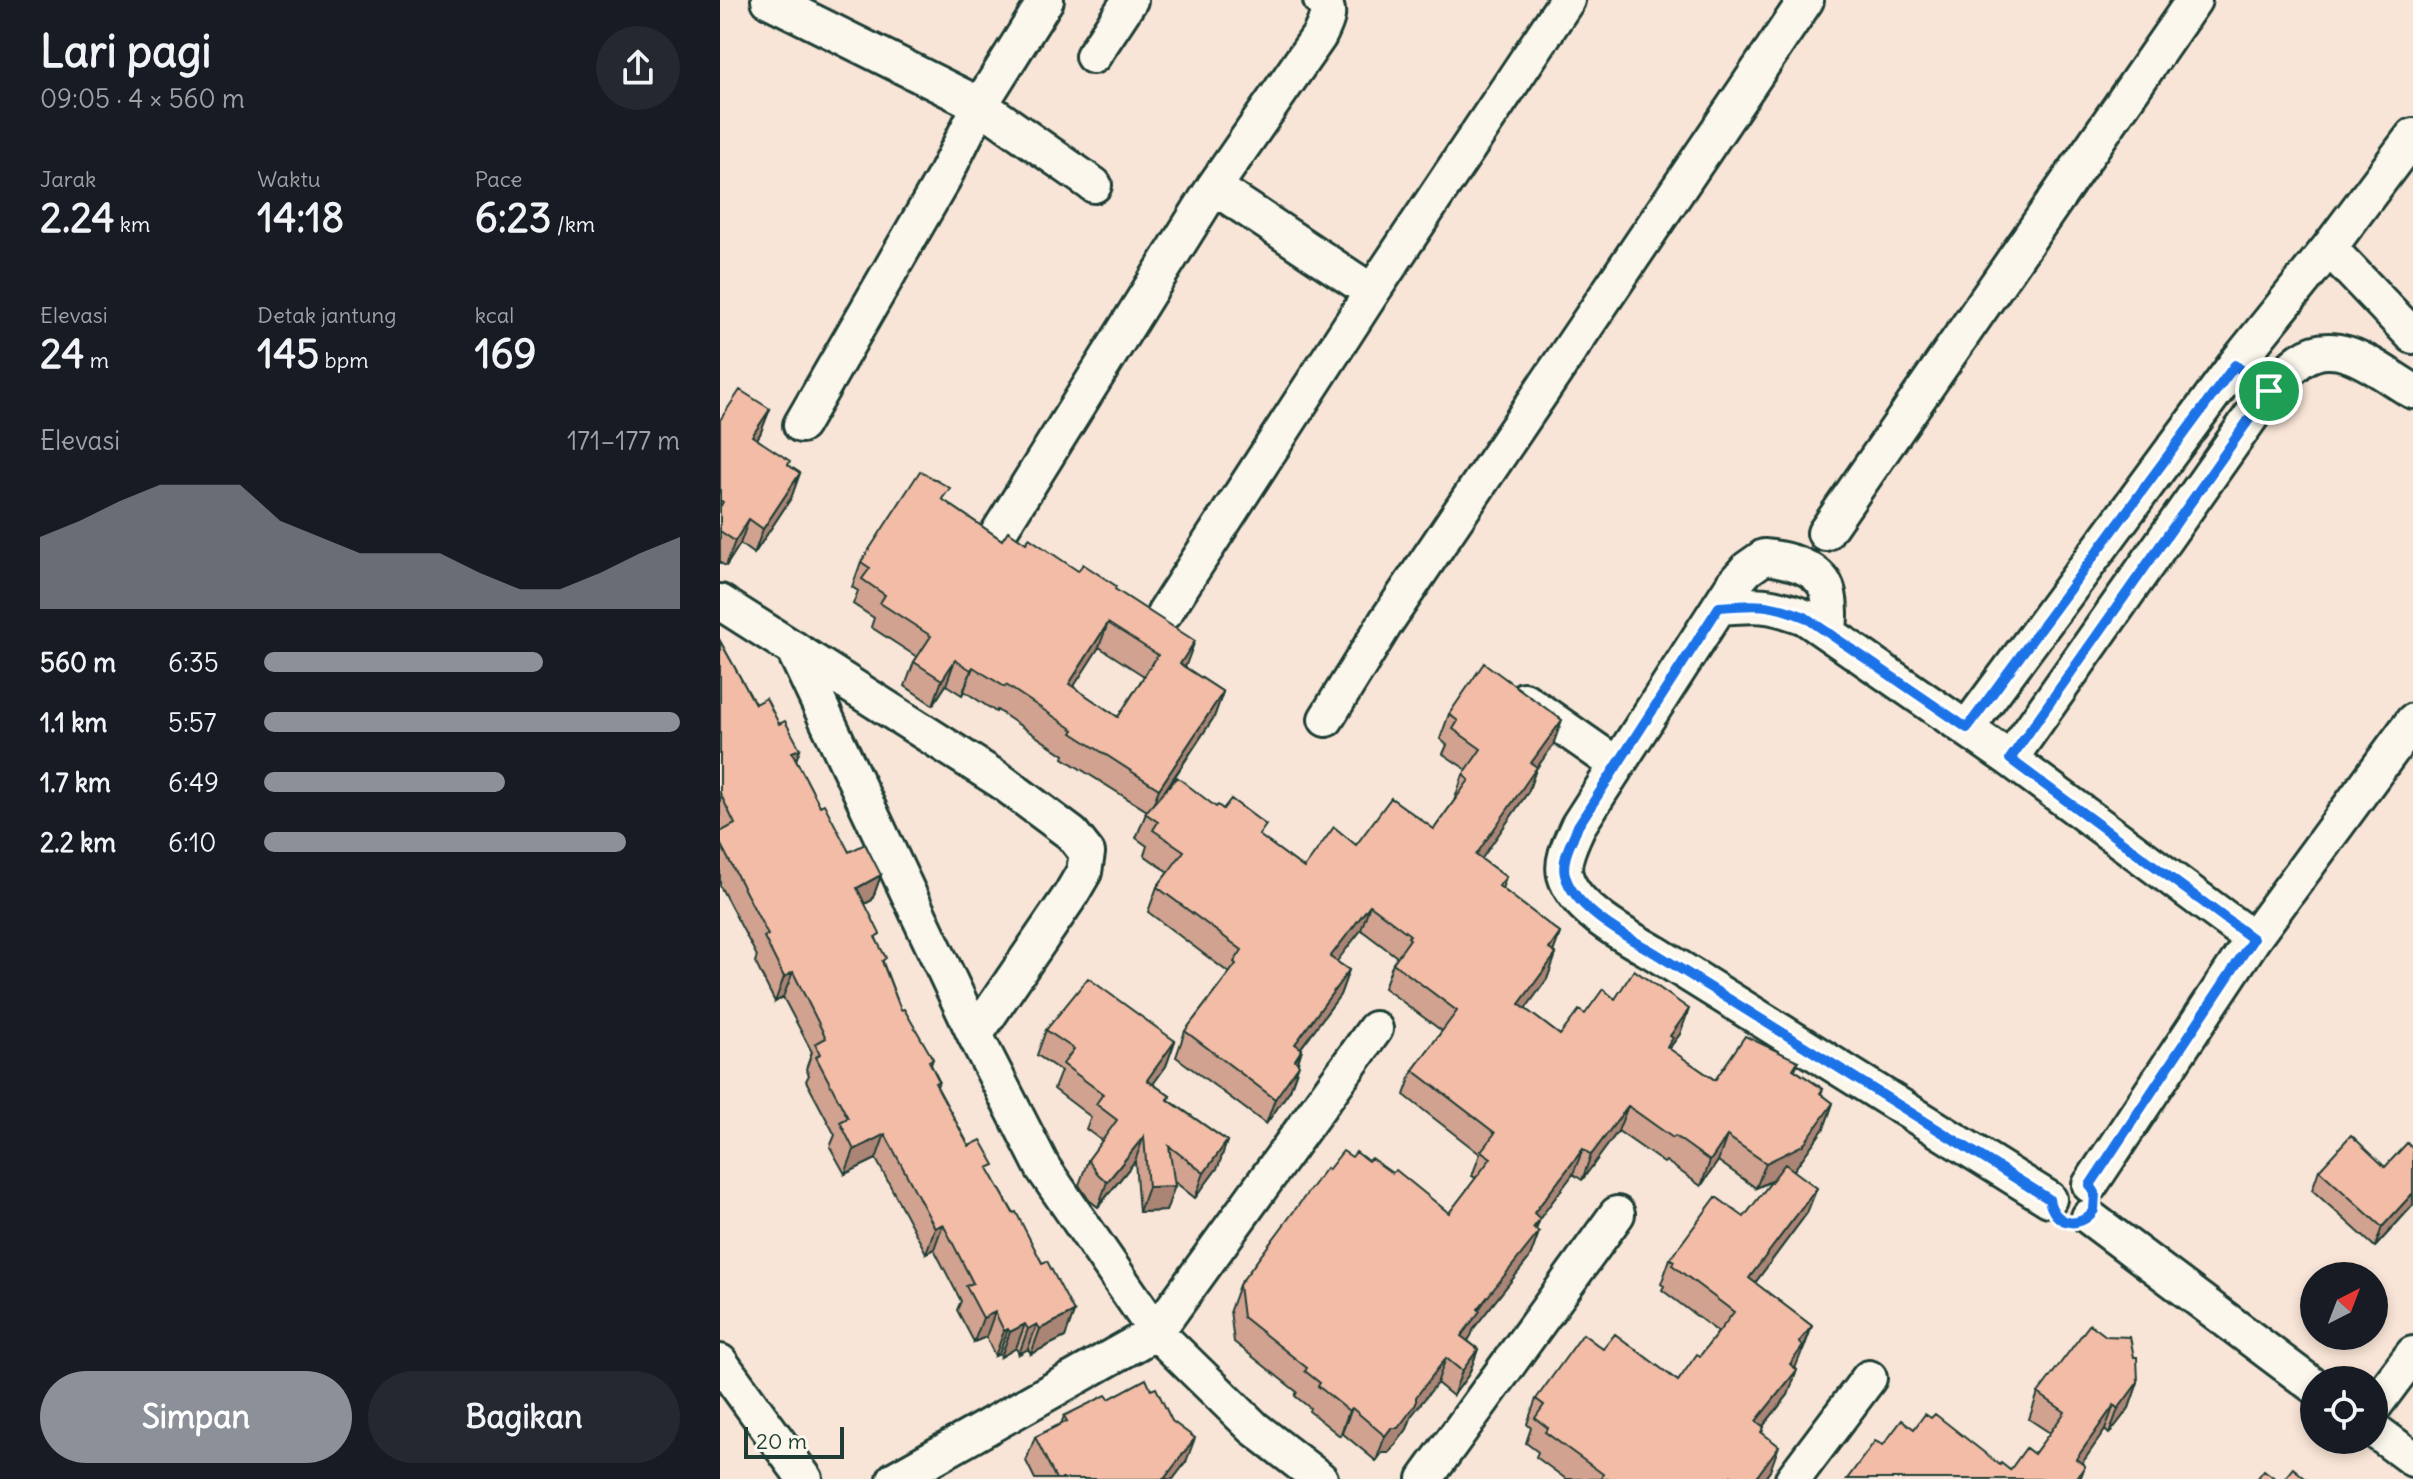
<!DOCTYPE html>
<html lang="id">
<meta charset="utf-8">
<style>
body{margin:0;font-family:Delius,sans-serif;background:#242831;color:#f1f3f6;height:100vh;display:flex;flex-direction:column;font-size:30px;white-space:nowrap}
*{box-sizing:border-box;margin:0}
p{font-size:26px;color:#9ea1a6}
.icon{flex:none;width:44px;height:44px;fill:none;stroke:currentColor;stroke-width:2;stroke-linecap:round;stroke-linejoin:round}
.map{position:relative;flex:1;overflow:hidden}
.panel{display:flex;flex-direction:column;background:#171b24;width:720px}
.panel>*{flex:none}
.needle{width:52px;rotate:42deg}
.controls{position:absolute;left:1580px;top:1262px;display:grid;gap:16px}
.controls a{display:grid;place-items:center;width:88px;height:88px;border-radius:50%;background:#171b24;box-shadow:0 4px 12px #0003;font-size:40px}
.scale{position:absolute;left:24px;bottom:20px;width:100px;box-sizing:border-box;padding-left:8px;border:4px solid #1f3d34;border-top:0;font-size:22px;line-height:28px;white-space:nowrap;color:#1f3d34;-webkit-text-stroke:6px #fbf7ec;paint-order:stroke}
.pin{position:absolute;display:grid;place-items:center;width:68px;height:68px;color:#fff;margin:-34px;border:4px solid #fff;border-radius:50%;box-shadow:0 2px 8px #0007}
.round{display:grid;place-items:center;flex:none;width:84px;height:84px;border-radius:42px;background:#242831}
.overview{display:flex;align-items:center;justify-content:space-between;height:136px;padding:0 40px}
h1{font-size:44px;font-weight:700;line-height:60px}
.stats{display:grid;grid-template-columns:repeat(3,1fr);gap:12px;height:136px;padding:8px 40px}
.stats div{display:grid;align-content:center}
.stats b{font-size:40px;font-weight:700}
.stats small{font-size:22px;font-weight:400}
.stats p{font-size:22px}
.chart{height:224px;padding:16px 40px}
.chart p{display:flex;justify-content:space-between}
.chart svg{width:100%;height:144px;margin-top:8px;fill:#8c9099;opacity:.7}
.button{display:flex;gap:16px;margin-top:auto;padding:16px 40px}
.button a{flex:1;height:92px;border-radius:48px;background:#8c9099;color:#fff;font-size:32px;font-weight:700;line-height:92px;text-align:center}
.button a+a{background:#242831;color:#f1f3f6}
ul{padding:0 40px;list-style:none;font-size:26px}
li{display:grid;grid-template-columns:128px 96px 1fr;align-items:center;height:60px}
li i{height:20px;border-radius:10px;background:#8c9099}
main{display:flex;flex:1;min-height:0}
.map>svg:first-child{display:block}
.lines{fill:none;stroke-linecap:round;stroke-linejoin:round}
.minor-casing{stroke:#1f3d34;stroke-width:40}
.minor{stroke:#fbf7ec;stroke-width:34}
.wall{fill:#d1a290;stroke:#1f3d34;stroke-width:2;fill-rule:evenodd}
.shaded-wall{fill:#aa8475;stroke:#1f3d34;stroke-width:2}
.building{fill:#f3bca7;stroke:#1f3d34;stroke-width:2;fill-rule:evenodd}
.route-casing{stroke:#fff;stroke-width:16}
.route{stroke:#1a73e8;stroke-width:10}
</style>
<main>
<section class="panel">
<div class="overview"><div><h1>Lari pagi</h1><p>09:05 · 4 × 560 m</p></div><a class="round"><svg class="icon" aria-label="share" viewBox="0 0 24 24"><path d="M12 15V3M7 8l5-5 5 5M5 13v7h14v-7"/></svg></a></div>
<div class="stats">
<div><p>Jarak</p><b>2.24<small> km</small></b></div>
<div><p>Waktu</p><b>14:18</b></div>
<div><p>Pace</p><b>6:23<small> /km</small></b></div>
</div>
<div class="stats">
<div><p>Elevasi</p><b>24<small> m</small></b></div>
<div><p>Detak jantung</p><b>145<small> bpm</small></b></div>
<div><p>kcal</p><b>169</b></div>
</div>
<div class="chart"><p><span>Elevasi</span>171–177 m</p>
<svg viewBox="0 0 160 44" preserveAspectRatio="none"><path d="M0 44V22L10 17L20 11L30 6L40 6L50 6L60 17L70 22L80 27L90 27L100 27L110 33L120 38L130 38L140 33L150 27L160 22V44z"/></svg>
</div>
<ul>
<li><b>560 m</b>6:35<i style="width:67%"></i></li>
<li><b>1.1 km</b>5:57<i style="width:100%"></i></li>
<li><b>1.7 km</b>6:49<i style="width:58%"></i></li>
<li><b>2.2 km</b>6:10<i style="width:87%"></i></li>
</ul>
<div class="button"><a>Simpan</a><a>Bagikan</a></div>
</section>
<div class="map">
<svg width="1693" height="1479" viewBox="0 0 1693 1479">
<rect width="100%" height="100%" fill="#f9e5d7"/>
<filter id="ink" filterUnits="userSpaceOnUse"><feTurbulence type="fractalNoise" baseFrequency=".0125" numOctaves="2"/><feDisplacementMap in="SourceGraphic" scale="16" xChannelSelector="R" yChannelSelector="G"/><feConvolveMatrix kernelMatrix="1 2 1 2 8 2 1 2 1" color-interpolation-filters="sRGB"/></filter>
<g filter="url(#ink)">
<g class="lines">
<defs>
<path id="minor" d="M 49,0 L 260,105 L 374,185
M 373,56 L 410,0
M 494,187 L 652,292
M 1609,248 L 1693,136
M 81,425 L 223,179 L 260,105 L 326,0
M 1105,533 L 1474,0
M 277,535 L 494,187 L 599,36 C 605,23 613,12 601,0
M 0,602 L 281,781 L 352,834 L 367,853 L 364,872 L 350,896 L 255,1035 L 323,1168 L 436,1332 L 534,1428 L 600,1479
M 999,607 C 1037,604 1049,603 1085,617 L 1290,759 L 1533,939
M 445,612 L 652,292 L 847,0
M 1109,632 C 1110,619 1111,606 1108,593 C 1102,567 1066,559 1044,557 L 1027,569 L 1013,585 L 858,826 C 852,840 841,859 845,875 C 854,909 907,937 935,953 L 1329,1199
M 73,648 L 255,1035
M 804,700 L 897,765
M 606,719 L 666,622 L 1086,0
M 1247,728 L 1515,365 L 1609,248 L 1693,336
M 1290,759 L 1549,391 C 1559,380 1569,369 1581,360 C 1618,333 1661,373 1693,391
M 1370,1185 L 1533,939 L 1693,721
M 1369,1217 L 1594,1386
M 0,1362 L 85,1479
M 1654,1406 L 1693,1354
M 1654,1430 L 1693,1459
M 175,1479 L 436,1332 L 655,1029
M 705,1479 L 897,1214
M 1073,1479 L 1149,1378"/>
</defs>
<use href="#minor" class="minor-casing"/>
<use href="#minor" class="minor"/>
</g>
<path class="wall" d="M 50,409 L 40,434 L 37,439 L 69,466 L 80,473 L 71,498 L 34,554 L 20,544 L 6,566 L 0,563 L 0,420 Z
M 225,501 L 282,540 L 306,543 L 358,571 L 395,589 L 465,667 L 503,692 L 494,717 L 445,792 L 496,807 L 541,837 L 584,868 L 636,845 L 714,829 L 734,801 L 743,775 L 747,770 L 723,754 L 727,745 L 720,739 L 729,714 L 833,745 L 816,769 L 808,792 L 761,859 L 786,877 L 782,889 L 840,933 L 833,952 L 836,954 L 827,979 L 805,1009 L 840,1035 L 865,1014 L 895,999 L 960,1034 L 949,1049 L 995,1080 L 1078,1061 L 1075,1070 L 1103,1089 L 1101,1094 L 1113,1103 L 1104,1128 L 1074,1170 L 1087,1213 L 1035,1283 L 1092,1326 L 1083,1351 L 1079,1355 L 1075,1368 L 1077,1370 L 1068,1395 L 1043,1426 L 1044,1427 L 1042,1433 L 1050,1471 L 1044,1479 L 846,1479 L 816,1457 L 818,1452 L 806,1443 L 811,1428 L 807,1424 L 816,1399 L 883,1349 L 958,1381 L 980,1356 L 998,1332 L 942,1290 L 944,1286 L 941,1284 L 950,1259 L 1024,1217 L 1052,1181 L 1036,1188 L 998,1161 L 981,1186 L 946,1161 L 944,1163 L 898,1131 L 862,1180 L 853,1174 L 820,1218 L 816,1230 L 819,1232 L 810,1257 L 754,1328 L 748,1341 L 758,1349 L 749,1374 L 733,1396 L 717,1383 L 692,1415 L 687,1429 L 669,1453 L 662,1453 L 656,1461 L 622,1433 L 620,1436 L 589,1411 L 590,1408 L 575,1396 L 577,1392 L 514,1342 L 510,1310 L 519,1285 L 608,1170 L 632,1157 L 648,1161 L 729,1213 L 756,1178 L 752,1176 L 760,1154 L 684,1095 L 693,1070 L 722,1031 L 664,988 L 673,963 L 677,957 L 641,930 L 616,961 L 629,970 L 620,995 L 581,1048 L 582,1049 L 570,1090 L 546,1124 L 456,1057 L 465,1031 L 509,973 L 428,912 L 437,887 L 448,872 L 424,855 L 427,846 L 416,838 L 427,811 L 343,758 L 344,755 L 277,710 L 276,712 L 244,691 L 242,695 L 226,685 L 213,705 L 185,686 L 194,662 L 197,657 L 151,627 L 154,618 L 133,604 L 138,591 L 132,587 L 141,562 ZM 379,647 L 424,676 L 398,717 L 353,687 Z
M 0,641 L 35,704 L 59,724 L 80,749 L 76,760 L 100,806 L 129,852 L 161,875 L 152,900 L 145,904 L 157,941 L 164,965 L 181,1010 L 213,1059 L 211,1065 L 219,1081 L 217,1087 L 249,1146 L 271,1174 L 322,1263 L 354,1312 L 345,1337 L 311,1354 L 308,1349 L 299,1354 L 296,1348 L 281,1357 L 279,1354 L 275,1356 L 266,1337 L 254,1342 L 237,1310 L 241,1301 L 214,1249 L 206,1253 L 156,1159 L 125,1174 L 110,1147 L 115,1135 L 86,1081 L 89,1075 L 86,1069 L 92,1052 L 63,997 L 55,1002 L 35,962 L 37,956 L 0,886 Z
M 326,1030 L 455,1041 L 446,1066 L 433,1084 L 450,1096 L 449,1100 L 507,1141 L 498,1167 L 475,1198 L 455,1182 L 446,1211 L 419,1212 L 415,1161 L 378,1207 L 369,1200 L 359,1185 L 368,1160 L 382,1141 L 366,1129 L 371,1117 L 334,1089 L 341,1071 L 317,1055 Z
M 1693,1149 L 1693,1205 L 1655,1247 L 1592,1190 L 1599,1170 L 1665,1167 Z
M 1418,1382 L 1409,1408 L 1389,1434 L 1385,1430 L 1362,1463 L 1365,1466 L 1360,1479 L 1127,1479 L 1163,1445 L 1194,1429 L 1290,1470 L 1314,1454 L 1330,1433 L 1309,1419 L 1318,1393 Z
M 389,1399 L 466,1462 L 453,1479 L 315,1479 L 306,1461 L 315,1437 L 341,1424 L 344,1416 Z"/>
<path class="shaded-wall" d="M 50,409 L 40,434 L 23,461 L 32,436 Z
M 80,473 L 71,498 L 34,554 L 43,529 Z
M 29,519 L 20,544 L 6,566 L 15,541 Z
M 388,623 L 379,647 L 340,708 L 349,684 Z
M 475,641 L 466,665 L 451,688 L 460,664 Z
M 235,660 L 226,685 L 213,705 L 222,680 Z
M 253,667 L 244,691 L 242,695 L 251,670 Z
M 503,692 L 494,717 L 430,813 L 439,789 Z
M 842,720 L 833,745 L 816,769 L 808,792 L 747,880 L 756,855 L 811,763 Z
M 80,749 L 71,774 L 72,752 Z
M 161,875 L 152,900 L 128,913 L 137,888 Z
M 650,905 L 641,930 L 601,982 L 610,957 Z
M 840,933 L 831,958 L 829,949 Z
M 836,954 L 827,979 L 790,1030 L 799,1004 Z
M 629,970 L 620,995 L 565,1069 L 575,1044 Z
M 73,972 L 63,997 L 55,1002 L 64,977 Z
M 969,1009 L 960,1034 L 949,1048 L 944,1063 L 950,1036 Z
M 455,1041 L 446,1066 L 418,1105 L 427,1080 Z
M 582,1049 L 574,1073 L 579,1065 L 570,1090 L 546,1124 L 555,1099 L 575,1060 Z
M 1113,1103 L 1104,1128 L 1074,1170 L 1036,1188 L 1046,1163 Z
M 908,1106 L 898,1131 L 862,1180 L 871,1155 Z
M 165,1134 L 156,1159 L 125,1174 L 134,1150 Z
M 424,1136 L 415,1161 L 378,1207 L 387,1182 Z
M 1007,1136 L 998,1161 L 981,1186 L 990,1161 Z
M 507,1141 L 498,1167 L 475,1198 L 484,1173 Z
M 863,1149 L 853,1174 L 805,1238 L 814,1213 Z
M 455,1186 L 446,1211 L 419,1212 L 428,1187 Z
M 1097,1188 L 1087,1213 L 1020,1303 L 1029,1278 Z
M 1693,1193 L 1693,1205 L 1655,1247 L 1662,1227 Z
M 820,1219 L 812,1240 L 819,1232 L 810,1257 L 754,1328 L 751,1336 L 732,1361 L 741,1336 Z
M 223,1224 L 214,1249 L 206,1253 L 215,1228 Z
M 275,1312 L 266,1337 L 254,1342 L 263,1318 Z
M 354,1312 L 345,1337 L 311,1354 L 320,1329 Z
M 305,1324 L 296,1348 L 281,1357 L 290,1332 Z
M 317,1324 L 308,1349 L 299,1354 L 308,1329 Z
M 1092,1326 L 1074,1371 L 1061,1389 L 1079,1342 Z
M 288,1329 L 279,1354 L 275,1356 L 284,1331 Z
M 758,1349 L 749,1374 L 733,1396 L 742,1371 Z
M 726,1358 L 717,1383 L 692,1415 L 687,1429 L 669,1453 L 662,1453 L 656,1461 L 665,1436 Z
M 1077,1370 L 1068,1395 L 1027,1446 L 1036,1421 Z
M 1418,1382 L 1409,1408 L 1389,1434 L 1398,1409 Z
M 1394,1405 L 1385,1430 L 1351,1479 L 1356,1459 Z
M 632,1408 L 622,1433 L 620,1436 L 629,1411 Z
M 475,1438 L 466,1462 L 453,1479 L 444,1479 Z
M 1059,1446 L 1050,1471 L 1044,1479 L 1035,1479 Z
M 1365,1466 L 1360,1479 L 1356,1479 Z"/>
<path class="building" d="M 20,390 L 50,409 L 32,436 L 70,461 L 68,465 L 80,473 L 43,529 L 29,519 L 15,541 L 0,531 L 0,507 L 3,502 L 0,500 L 0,420 Z
M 200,471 L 230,488 L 222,499 L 282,540 L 288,531 L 306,543 L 309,538 L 358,571 L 363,564 L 396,586 L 395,589 L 475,641 L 460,664 L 503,692 L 439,789 L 352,733 L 354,730 L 286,685 L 285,687 L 253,667 L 251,670 L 235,660 L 222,680 L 194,662 L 211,636 L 160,603 L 165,595 L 142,579 L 150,568 L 141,562 ZM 388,623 L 438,655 L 398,717 L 349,684 Z
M 0,641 L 35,704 L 46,698 L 59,724 L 65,721 L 80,749 L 72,752 L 100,806 L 104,804 L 129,852 L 145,844 L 161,875 L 137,888 L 160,934 L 155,937 L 166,958 L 162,961 L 181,1010 L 184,1009 L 213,1059 L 209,1061 L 219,1081 L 215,1083 L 249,1146 L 261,1140 L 275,1165 L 268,1168 L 293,1213 L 296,1212 L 322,1263 L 327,1261 L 354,1312 L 320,1329 L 317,1324 L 308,1329 L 305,1324 L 290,1332 L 288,1329 L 284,1331 L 275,1312 L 263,1318 L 246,1286 L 253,1283 L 223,1224 L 215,1228 L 165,1134 L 134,1150 L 120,1122 L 128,1118 L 96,1057 L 100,1054 L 95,1044 L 106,1038 L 73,972 L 64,977 L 44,937 L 48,935 L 0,843 L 0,832 L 15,824 L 0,793 Z
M 764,663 L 842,720 L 811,763 L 817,767 L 756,855 L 786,877 L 779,886 L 840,933 L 829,949 L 836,954 L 799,1004 L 840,1035 L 859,1010 L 865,1014 L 883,989 L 895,999 L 914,970 L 969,1009 L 950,1036 L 953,1038 L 947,1047 L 995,1080 L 1025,1036 L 1078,1061 L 1073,1069 L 1103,1089 L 1100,1093 L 1113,1103 L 1083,1145 L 1046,1163 L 1007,1136 L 990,1161 L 955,1136 L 953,1138 L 908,1106 L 871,1155 L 863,1149 L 814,1213 L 820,1219 L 813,1228 L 819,1232 L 758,1309 L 760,1311 L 741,1336 L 758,1349 L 742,1371 L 726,1358 L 696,1397 L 696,1404 L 678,1428 L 671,1428 L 665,1436 L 632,1408 L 629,1411 L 598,1386 L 600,1383 L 585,1371 L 587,1368 L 523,1317 L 519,1285 L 606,1168 L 608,1170 L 623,1151 L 632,1157 L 636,1152 L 648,1161 L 651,1158 L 672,1173 L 676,1170 L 729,1213 L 771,1158 L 761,1151 L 775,1133 L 693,1070 L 737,1011 L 673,963 L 690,939 L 688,937 L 690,935 L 650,905 L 610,957 L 629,970 L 575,1044 L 582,1049 L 575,1060 L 579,1065 L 555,1099 L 465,1031 L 516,964 L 514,962 L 522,950 L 437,887 L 464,851 L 433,830 L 438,822 L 425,813 L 457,777 L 496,807 L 498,805 L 503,809 L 511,799 L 546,825 L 539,835 L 584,868 L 614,827 L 636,845 L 671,798 L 714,829 L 749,780 L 743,775 L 761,749 L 733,729 L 738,721 L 729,714 Z
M 368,978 L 455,1041 L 427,1080 L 450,1096 L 447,1099 L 507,1141 L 484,1173 L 449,1146 L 455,1186 L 428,1187 L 424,1136 L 387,1182 L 378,1174 L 368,1160 L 397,1120 L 376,1104 L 383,1094 L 343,1064 L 354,1049 L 326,1030 Z
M 1631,1135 L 1665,1167 L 1687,1143 L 1693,1149 L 1693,1193 L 1662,1227 L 1599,1170 Z
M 1065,1164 L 1097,1188 L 1029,1278 L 1092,1326 L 1079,1342 L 1083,1346 L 1070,1364 L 1077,1370 L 1036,1421 L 1044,1427 L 1041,1432 L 1059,1446 L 1035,1479 L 1015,1479 L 1011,1476 L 1009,1479 L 881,1479 L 883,1474 L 825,1432 L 828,1428 L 815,1418 L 824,1405 L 816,1399 L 863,1334 L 883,1349 L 895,1334 L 958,1381 L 977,1354 L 980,1356 L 1014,1312 L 952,1265 L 954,1261 L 950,1259 L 996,1197 L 1024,1217 Z
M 1370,1324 L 1386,1336 L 1410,1337 L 1414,1357 L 1417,1357 L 1418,1382 L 1398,1409 L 1394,1405 L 1356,1459 L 1365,1466 L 1356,1479 L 1127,1479 L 1155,1441 L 1163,1445 L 1182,1420 L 1194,1429 L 1205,1414 L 1211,1418 L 1215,1414 L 1280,1465 L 1281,1463 L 1290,1470 L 1306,1448 L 1314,1454 L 1345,1412 L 1318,1393 Z
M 426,1379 L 431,1390 L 436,1388 L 452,1421 L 475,1438 L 444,1479 L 336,1479 L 315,1437 L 347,1421 L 344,1416 L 386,1395 L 389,1399 Z
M 1573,1468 L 1586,1479 L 1564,1479 Z
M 1544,1470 L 1556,1479 L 1537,1479 Z"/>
</g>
<g class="lines" filter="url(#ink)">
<defs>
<path id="route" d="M 1515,365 L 1549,391 L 1290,759 L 1533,939 L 1370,1185 L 1375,1193 L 1374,1210 C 1359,1231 1333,1224 1329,1199 L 935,953 C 907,937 854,909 845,875 C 841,859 852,841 858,826 L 999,607 C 1037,604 1049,603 1085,617 L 1247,728 Z"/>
</defs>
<use href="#route" class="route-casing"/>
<use href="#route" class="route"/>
</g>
</svg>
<div class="controls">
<a><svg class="needle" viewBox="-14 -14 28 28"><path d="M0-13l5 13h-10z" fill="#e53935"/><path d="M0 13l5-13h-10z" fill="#9ea1a6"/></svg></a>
<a><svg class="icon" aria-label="locate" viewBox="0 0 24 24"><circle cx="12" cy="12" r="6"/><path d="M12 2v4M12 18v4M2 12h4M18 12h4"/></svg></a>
</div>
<div class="scale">20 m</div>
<div class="pin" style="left:1549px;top:391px;background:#1e9e55"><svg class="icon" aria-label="arrive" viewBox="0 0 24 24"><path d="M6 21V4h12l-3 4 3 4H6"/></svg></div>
</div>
</main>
